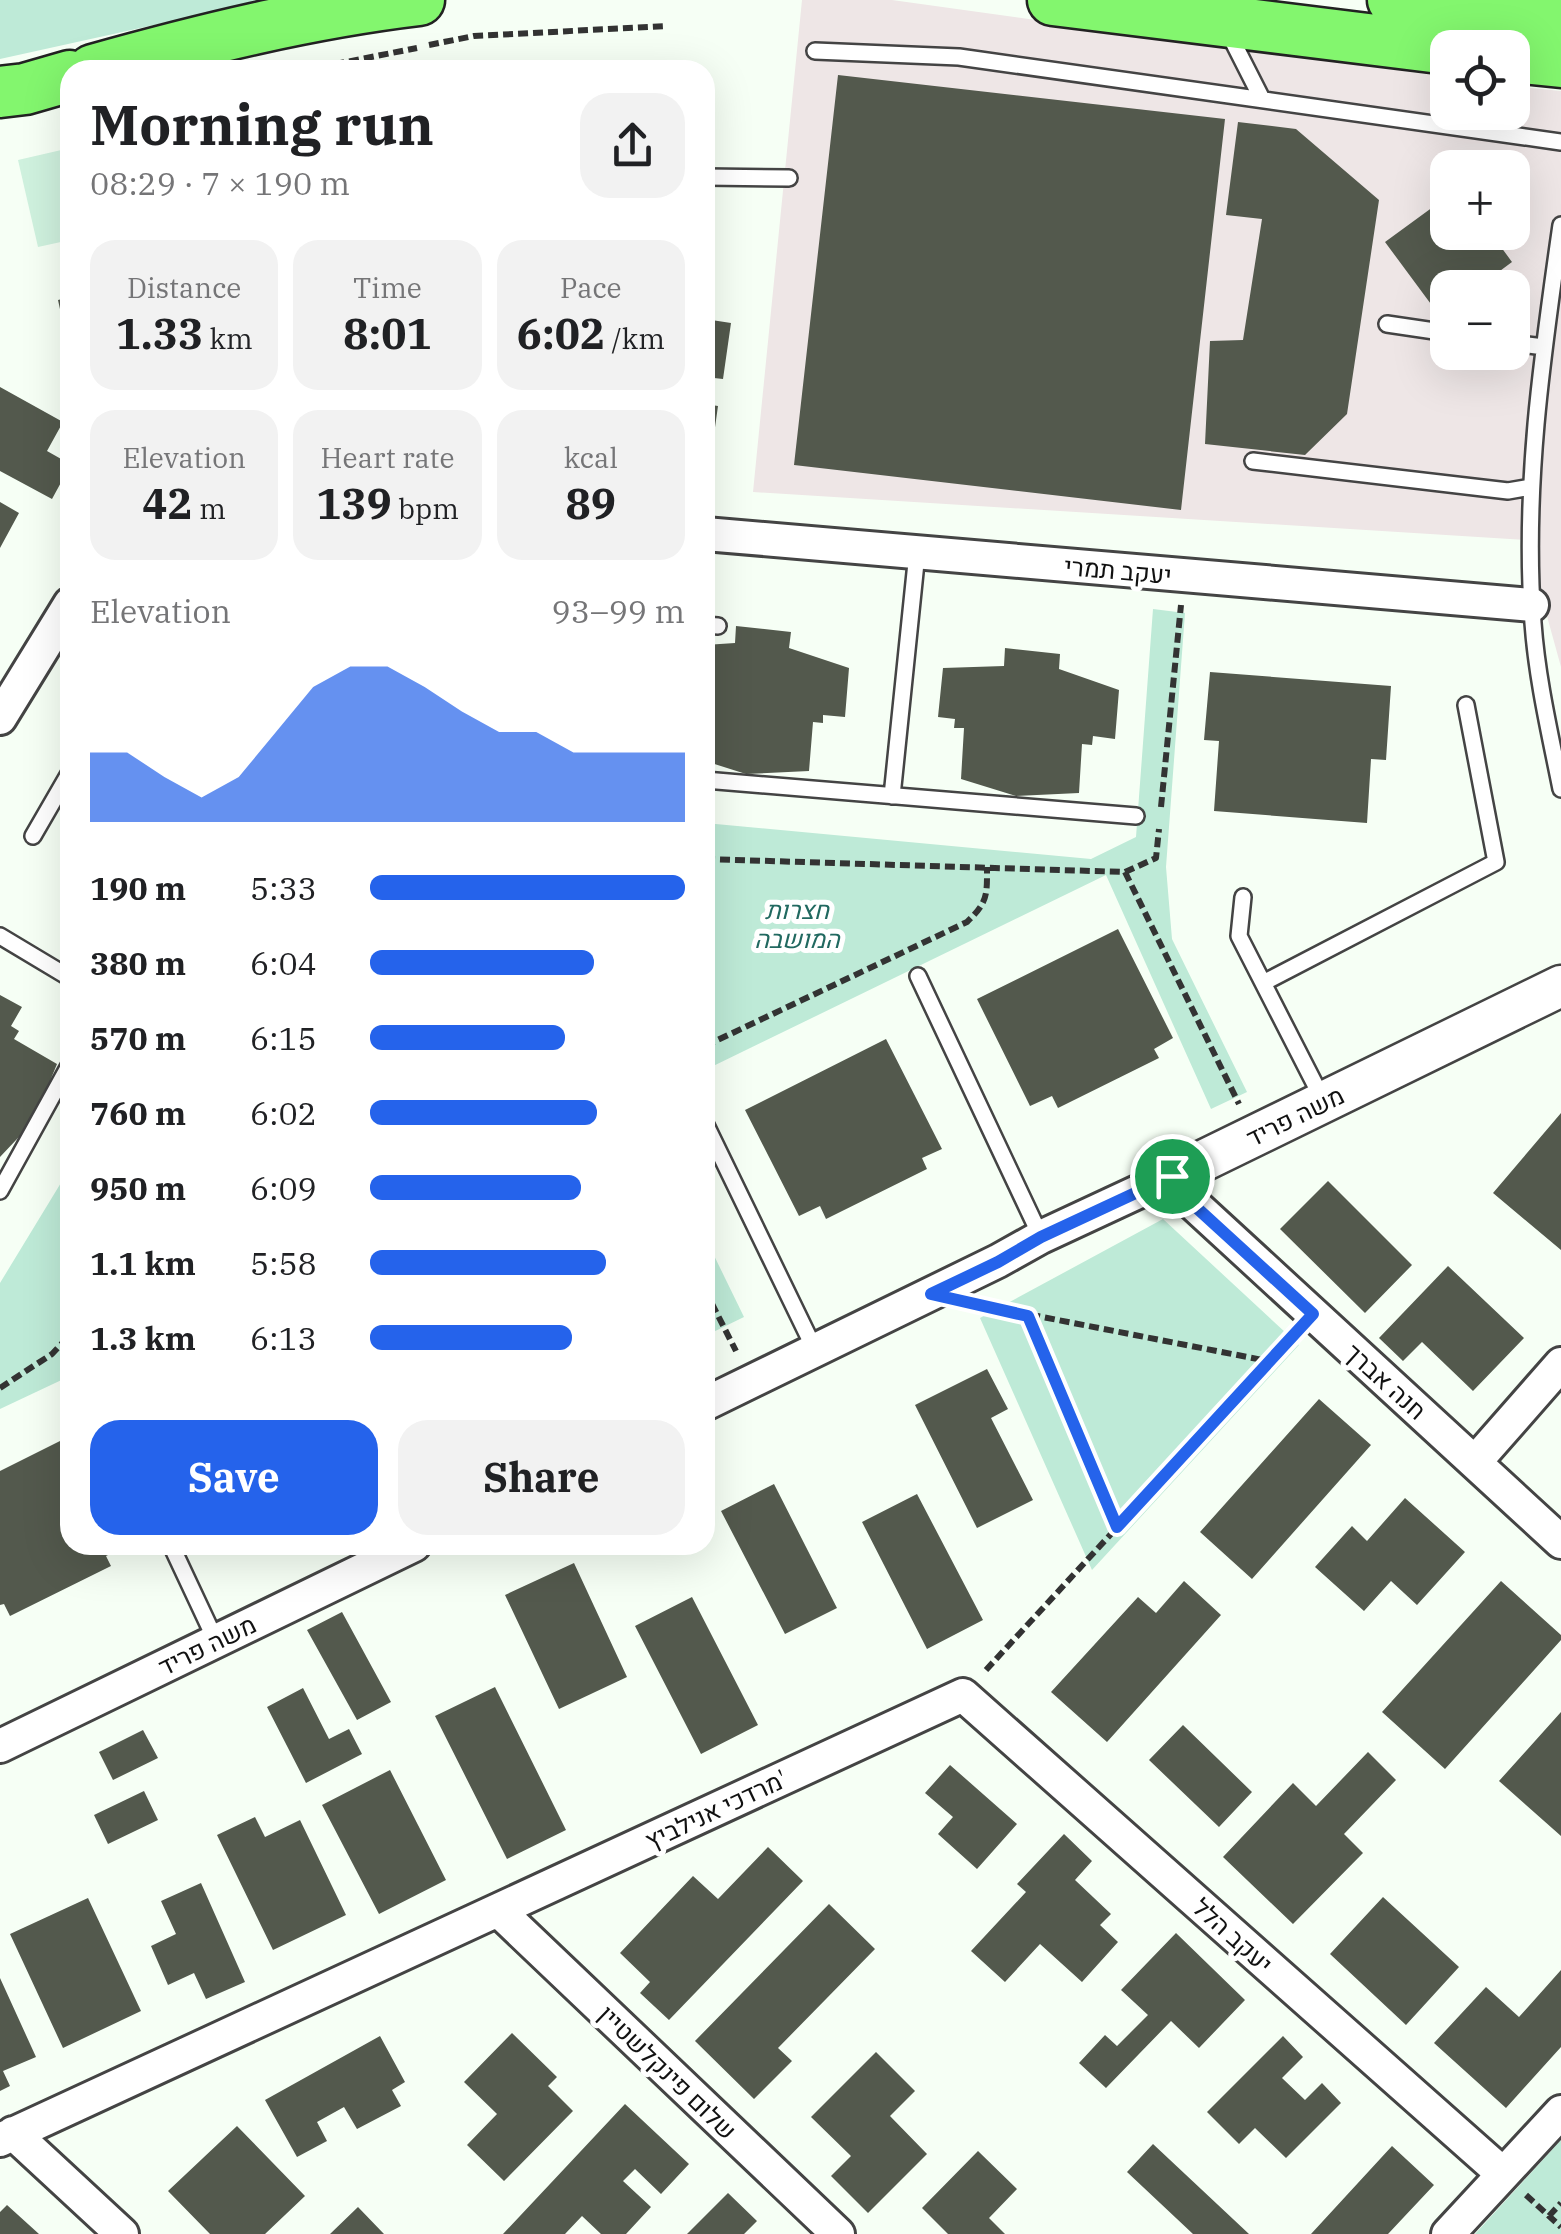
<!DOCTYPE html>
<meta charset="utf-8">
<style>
body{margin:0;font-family:"IBM Plex Serif",Heebo,serif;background:#f2f2f2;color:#202124;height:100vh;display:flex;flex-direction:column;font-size:38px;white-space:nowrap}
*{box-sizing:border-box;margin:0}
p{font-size:32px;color:#757577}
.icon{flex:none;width:55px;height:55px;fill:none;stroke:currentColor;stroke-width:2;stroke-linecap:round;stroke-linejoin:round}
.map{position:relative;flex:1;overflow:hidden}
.side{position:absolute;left:60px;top:60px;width:655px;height:1495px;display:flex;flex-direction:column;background:#fff;border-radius:30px;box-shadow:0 10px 40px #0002}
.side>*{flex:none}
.controls{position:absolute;left:1430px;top:30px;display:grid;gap:20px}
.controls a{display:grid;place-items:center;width:100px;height:100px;border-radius:20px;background:#fff;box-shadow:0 10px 40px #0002;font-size:50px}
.pin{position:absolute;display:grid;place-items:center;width:85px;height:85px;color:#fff;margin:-42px;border:5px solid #fff;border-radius:50%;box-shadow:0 2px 10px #0007}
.round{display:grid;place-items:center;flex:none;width:105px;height:105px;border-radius:30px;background:#f2f2f2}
.summary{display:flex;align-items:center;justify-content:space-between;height:170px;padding:0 30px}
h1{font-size:55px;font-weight:800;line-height:75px}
.metrics{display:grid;grid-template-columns:repeat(3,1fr);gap:15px;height:170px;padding:10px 30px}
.metrics div{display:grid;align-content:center;border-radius:25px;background:#f2f2f2;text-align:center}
.metrics b{font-size:42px;font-weight:800}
.metrics small{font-size:28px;font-weight:400}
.metrics p{font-size:28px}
.chart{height:280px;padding:20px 30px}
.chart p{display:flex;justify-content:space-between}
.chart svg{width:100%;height:180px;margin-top:10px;fill:#2563eb;opacity:.7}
.cta{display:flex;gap:20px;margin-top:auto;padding:20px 30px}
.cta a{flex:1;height:115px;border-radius:30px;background:#2563eb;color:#fff;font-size:40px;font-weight:800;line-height:115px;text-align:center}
.cta a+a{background:#f2f2f2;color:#202124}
ul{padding:0 30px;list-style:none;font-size:32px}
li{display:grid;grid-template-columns:160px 120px 1fr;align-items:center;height:75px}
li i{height:25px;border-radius:12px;background:#2563eb}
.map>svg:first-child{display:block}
.industrial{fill:#eee6e6;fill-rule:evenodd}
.green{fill:#beead7}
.pitch{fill:#cff1de}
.building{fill:#53594d}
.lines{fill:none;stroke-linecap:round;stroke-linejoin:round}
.service-casing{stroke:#444;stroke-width:20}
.minor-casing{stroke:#444;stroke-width:38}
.tertiary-casing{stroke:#444;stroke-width:45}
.primary-casing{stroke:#222;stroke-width:55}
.path{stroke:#333;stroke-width:6;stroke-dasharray:10 5;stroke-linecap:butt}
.service{stroke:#fff;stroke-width:15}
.minor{stroke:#fff;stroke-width:32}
.tertiary{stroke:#fff;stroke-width:40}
.primary{stroke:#83f66e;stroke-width:50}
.route-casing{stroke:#fff;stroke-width:20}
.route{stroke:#2563eb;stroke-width:12}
.labels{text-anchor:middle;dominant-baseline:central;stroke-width:10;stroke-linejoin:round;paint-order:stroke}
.street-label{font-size:25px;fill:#111;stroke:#fff}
.park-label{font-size:25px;font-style:italic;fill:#216960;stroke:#fff}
</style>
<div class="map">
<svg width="1561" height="2234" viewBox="0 0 1561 2234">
<rect width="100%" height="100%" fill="#f6fff5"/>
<path class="industrial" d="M 802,0 L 892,0 L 1447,77 L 1448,112 L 1512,112 L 1513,86 L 1561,91 L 1561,667 L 1526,540 L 753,492 ZM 1448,168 L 1512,168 L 1512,232 L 1448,232 ZM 1448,288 L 1512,288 L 1512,352 L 1448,352 Z"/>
<path class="green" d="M 0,0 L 267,0 L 0,59 Z
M 1153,609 L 1185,613 L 1166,867 L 1172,939 L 1247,1092 L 1211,1109 L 1106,875 L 705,1070 L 705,823 L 1091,859 L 1136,837 Z
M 70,1168 L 70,1376 L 0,1409 L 0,1283 Z
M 1163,1219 L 1299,1345 L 1092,1570 L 980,1318 Z
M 705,1237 L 744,1317 L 705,1336 Z
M 1561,2140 L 1561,2234 L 1475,2234 Z"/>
<path class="pitch" d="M 70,148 L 70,240 L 38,247 L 18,160 Z"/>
<path class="building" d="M 838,75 L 1225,119 L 1181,510 L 794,465 Z
M 1238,122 L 1296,129 L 1379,200 L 1347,414 L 1305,455 L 1205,444 L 1210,341 L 1243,340 L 1262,219 L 1226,215 Z
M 1448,196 L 1448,232 L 1490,232 L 1512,262 L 1477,288 L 1448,288 L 1448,309 L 1439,315 L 1385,242 Z
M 70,297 L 70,346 L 68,346 L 58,300 Z
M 705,319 L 731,323 L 723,379 L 705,377 Z
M 0,387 L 63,422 L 47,451 L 70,464 L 70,466 L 52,499 L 0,471 Z
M 705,404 L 718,406 L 710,463 L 705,462 Z
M 0,502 L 19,513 L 0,548 Z
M 736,626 L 791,632 L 789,648 L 849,668 L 845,717 L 823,715 L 823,723 L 813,722 L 809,771 L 746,774 L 705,761 L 705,645 L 735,643 Z
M 1005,648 L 1060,654 L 1059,669 L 1119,690 L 1115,739 L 1093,736 L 1092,745 L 1082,744 L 1079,793 L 1016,796 L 961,779 L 964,728 L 954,728 L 955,719 L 938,717 L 943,668 L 1004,666 Z
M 1210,672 L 1391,686 L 1386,760 L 1371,759 L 1367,823 L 1214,811 L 1219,741 L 1204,740 Z
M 1118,929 L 1173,1038 L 1154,1049 L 1159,1058 L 1058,1108 L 1052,1096 L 1030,1106 L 977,999 Z
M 0,995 L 22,1007 L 11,1026 L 19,1031 L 14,1039 L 57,1064 L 33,1122 L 0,1157 Z
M 886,1039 L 942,1149 L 922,1158 L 927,1169 L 826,1219 L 820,1206 L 799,1216 L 745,1110 Z
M 1561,1113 L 1561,1250 L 1493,1193 Z
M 1328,1181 L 1412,1265 L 1365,1313 L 1280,1229 Z
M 1448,1266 L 1524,1338 L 1473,1391 L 1422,1342 L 1403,1361 L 1379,1338 Z
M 987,1369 L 1008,1409 L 991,1418 L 1033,1500 L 977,1528 L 915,1405 Z
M 1319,1399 L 1371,1445 L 1252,1579 L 1200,1532 Z
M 70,1436 L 70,1545 L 128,1545 L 106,1556 L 111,1566 L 10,1616 L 4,1604 L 0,1605 L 0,1471 Z
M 774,1484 L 837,1608 L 785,1634 L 721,1511 Z
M 917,1494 L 983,1620 L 927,1649 L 862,1522 Z
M 1405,1498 L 1465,1552 L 1417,1605 L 1391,1581 L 1364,1611 L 1315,1567 L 1352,1526 L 1367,1541 Z
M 574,1563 L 627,1677 L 559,1709 L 505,1595 Z
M 1184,1581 L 1221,1615 L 1107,1742 L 1051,1692 L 1138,1597 L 1156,1613 Z
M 1501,1581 L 1561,1635 L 1561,1640 L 1445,1769 L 1382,1712 Z
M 692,1597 L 758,1725 L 701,1754 L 635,1626 Z
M 342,1612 L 391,1702 L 357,1720 L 307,1630 Z
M 495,1687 L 566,1830 L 507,1859 L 435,1716 Z
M 303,1688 L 329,1739 L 349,1729 L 362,1754 L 306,1783 L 267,1707 Z
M 1561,1712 L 1561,1836 L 1499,1781 Z
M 1183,1725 L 1252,1792 L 1219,1827 L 1149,1760 Z
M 143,1730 L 158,1758 L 113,1780 L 99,1752 Z
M 1368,1752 L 1396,1780 L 1344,1834 L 1363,1853 L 1293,1924 L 1223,1857 L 1293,1783 L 1316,1806 Z
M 950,1765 L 1017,1824 L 977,1869 L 938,1834 L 953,1817 L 925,1793 Z
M 390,1770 L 446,1880 L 379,1914 L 322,1805 Z
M 144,1791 L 158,1820 L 108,1844 L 94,1815 Z
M 255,1817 L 265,1837 L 300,1820 L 346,1915 L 273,1950 L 217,1835 Z
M 1064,1834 L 1092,1861 L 1075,1880 L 1111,1914 L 1100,1925 L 1118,1942 L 1082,1982 L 1040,1944 L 1005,1982 L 971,1951 L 1026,1892 L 1017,1884 Z
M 768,1847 L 803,1881 L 669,2020 L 640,1993 L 650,1982 L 620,1953 L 693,1876 L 718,1899 Z
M 201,1883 L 245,1982 L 206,1999 L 194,1973 L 168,1985 L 151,1946 L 176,1934 L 161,1901 Z
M 1383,1897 L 1459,1967 L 1406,2025 L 1330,1954 Z
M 88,1898 L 141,2011 L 63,2048 L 10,1934 Z
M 829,1904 L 875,1949 L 778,2048 L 792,2061 L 754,2099 L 695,2041 Z
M 1176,1933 L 1245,2000 L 1199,2048 L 1171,2021 L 1106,2088 L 1079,2063 L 1105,2035 L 1117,2046 L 1148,2015 L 1121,1990 Z
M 1561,1970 L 1561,2047 L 1506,2108 L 1434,2043 L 1486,1987 L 1519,2017 Z
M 0,1978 L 36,2057 L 3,2071 L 10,2086 L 0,2091 Z
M 512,2033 L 557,2077 L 548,2086 L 573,2111 L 504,2181 L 467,2145 L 497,2114 L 464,2082 Z
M 380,2036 L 405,2082 L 392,2090 L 401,2106 L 357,2129 L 344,2107 L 317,2122 L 327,2141 L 297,2157 L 265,2100 Z
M 1283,2036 L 1303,2057 L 1282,2078 L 1305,2100 L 1322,2083 L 1341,2103 L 1286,2158 L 1255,2128 L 1239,2144 L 1207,2112 Z
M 876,2052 L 915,2091 L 890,2116 L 927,2154 L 868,2213 L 831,2176 L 851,2156 L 811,2117 Z
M 625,2104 L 689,2164 L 661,2194 L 635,2169 L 623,2181 L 651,2207 L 626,2234 L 601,2234 L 582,2216 L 565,2234 L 503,2234 Z
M 237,2126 L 305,2196 L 265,2234 L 210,2234 L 168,2191 Z
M 1153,2144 L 1249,2234 L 1193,2234 L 1127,2172 Z
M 1392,2146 L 1434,2185 L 1388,2234 L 1311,2234 Z
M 978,2151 L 1017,2189 L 989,2218 L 1005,2234 L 948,2234 L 922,2208 Z
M 728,2193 L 757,2221 L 744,2234 L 687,2234 Z
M 7,2205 L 39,2234 L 0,2234 L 0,2212 Z
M 358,2207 L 384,2234 L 330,2234 Z"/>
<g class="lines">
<defs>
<path id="service" d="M 1227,30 L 1262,99
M 815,51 L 959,57 L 1561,142
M 705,177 L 789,178
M 1561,225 C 1542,357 1523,488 1533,623 C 1537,679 1550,734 1561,789
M 1387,324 L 1448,333
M 1512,343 L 1544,347
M 1253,461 L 1508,491 L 1531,487
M 705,625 L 718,626
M 705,780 L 1136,816
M 892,796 L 917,553
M 33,836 L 70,772
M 1243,897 L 1239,936 L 1324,1102
M 0,936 L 70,978
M 918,976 L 1041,1237
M 1263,983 L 1496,862 L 1466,705
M 705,1123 L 815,1350
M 0,1191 L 70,1064
M 171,1545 L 216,1641"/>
<path id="minor" d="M 705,534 L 1532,605
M 0,718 L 70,604
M 705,1404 L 998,1261 L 1041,1237 L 1172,1176 L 1187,1198 L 1561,1542
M 1475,1462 L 1561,1364
M 0,1746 L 414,1545
M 498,1910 L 838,2234
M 13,2133 L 122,2234
M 0,2140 L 963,1695 L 1503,2174
M 1448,2234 L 1561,2112"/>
<path id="tertiary" d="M 1172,1176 L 1561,986"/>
<path id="primary" d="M 1053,0 L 1448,49
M 1393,0 L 1561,22
M 1512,57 L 1561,62
M 93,70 C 200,40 309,13 419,0
M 0,92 L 25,89 L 70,76"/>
</defs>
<use href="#service" class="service-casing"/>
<use href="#minor" class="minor-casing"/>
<use href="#tertiary" class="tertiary-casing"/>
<use href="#primary" class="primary-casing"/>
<path class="path" d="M 429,45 L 474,36 L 667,26
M 305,70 L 417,48
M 1161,807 L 1181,605
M 705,859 L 1125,872 L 1156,858 L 1159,829
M 1125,872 L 1239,1104
M 705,1046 L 967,922 C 988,902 987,895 987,867
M 705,1290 L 736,1351
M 986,1306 L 1268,1361
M 1028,1317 L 1117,1526
M 0,1388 L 52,1354 L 70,1335
M 986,1670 L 1292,1337
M 1526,2195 L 1561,2227
M 1549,2216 L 1561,2203"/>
<use href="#service" class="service"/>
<use href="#minor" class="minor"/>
<use href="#tertiary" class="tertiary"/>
<use href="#primary" class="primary"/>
</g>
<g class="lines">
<defs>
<path id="route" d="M 1172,1176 L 1186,1198 L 1313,1314 L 1117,1527 L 1028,1316 L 931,1294 L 998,1262 L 1041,1237 Z"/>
</defs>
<use href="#route" class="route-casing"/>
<use href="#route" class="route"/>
</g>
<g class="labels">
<g class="street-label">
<text transform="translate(1118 570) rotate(5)">יעקב תמרי</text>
<text transform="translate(1295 1116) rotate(-26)">משה פריד</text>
<text transform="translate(1386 1381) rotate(42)">חנה אברך</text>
<text transform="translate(207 1645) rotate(-26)">משה פריד</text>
<text transform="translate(716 1809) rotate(-25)">מרדכי אנילביץ'</text>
<text transform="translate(1233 1935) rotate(42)">יעקב הלל</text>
<text transform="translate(668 2072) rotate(44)">שלום פינקלשטיין</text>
</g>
<g class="park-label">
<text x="797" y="909">חצרות<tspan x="797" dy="29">המושבה</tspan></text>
</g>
</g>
</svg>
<div class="controls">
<a><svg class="icon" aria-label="locate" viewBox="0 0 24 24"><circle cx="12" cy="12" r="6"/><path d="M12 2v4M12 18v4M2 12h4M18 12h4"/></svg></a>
<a>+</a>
<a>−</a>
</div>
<div class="pin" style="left:1172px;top:1176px;background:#1e9e55"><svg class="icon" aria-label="arrive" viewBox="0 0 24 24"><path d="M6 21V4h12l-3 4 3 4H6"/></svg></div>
<section class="side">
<div class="summary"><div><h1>Morning run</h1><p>08:29 · 7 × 190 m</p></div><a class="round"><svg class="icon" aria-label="share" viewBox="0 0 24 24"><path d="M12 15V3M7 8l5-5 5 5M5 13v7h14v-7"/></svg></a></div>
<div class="metrics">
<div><p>Distance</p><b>1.33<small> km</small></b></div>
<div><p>Time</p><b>8:01</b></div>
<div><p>Pace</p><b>6:02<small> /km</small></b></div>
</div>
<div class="metrics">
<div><p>Elevation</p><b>42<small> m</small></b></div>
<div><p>Heart rate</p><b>139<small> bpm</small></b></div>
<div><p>kcal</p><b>89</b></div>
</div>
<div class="chart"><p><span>Elevation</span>93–99 m</p>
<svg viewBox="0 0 160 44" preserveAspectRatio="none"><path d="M0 44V27L10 27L20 33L30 38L40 33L50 22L60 11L70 6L80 6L90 11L100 17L110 22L120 22L130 27L140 27L150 27L160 27V44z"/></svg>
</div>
<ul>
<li><b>190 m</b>5:33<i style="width:100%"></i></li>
<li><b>380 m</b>6:04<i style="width:71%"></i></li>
<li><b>570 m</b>6:15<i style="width:62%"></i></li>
<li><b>760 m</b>6:02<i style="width:72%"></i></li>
<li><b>950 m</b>6:09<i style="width:67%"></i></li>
<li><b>1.1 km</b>5:58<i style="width:75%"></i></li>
<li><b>1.3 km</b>6:13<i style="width:64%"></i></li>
</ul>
<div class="cta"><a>Save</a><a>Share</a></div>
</section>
</div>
